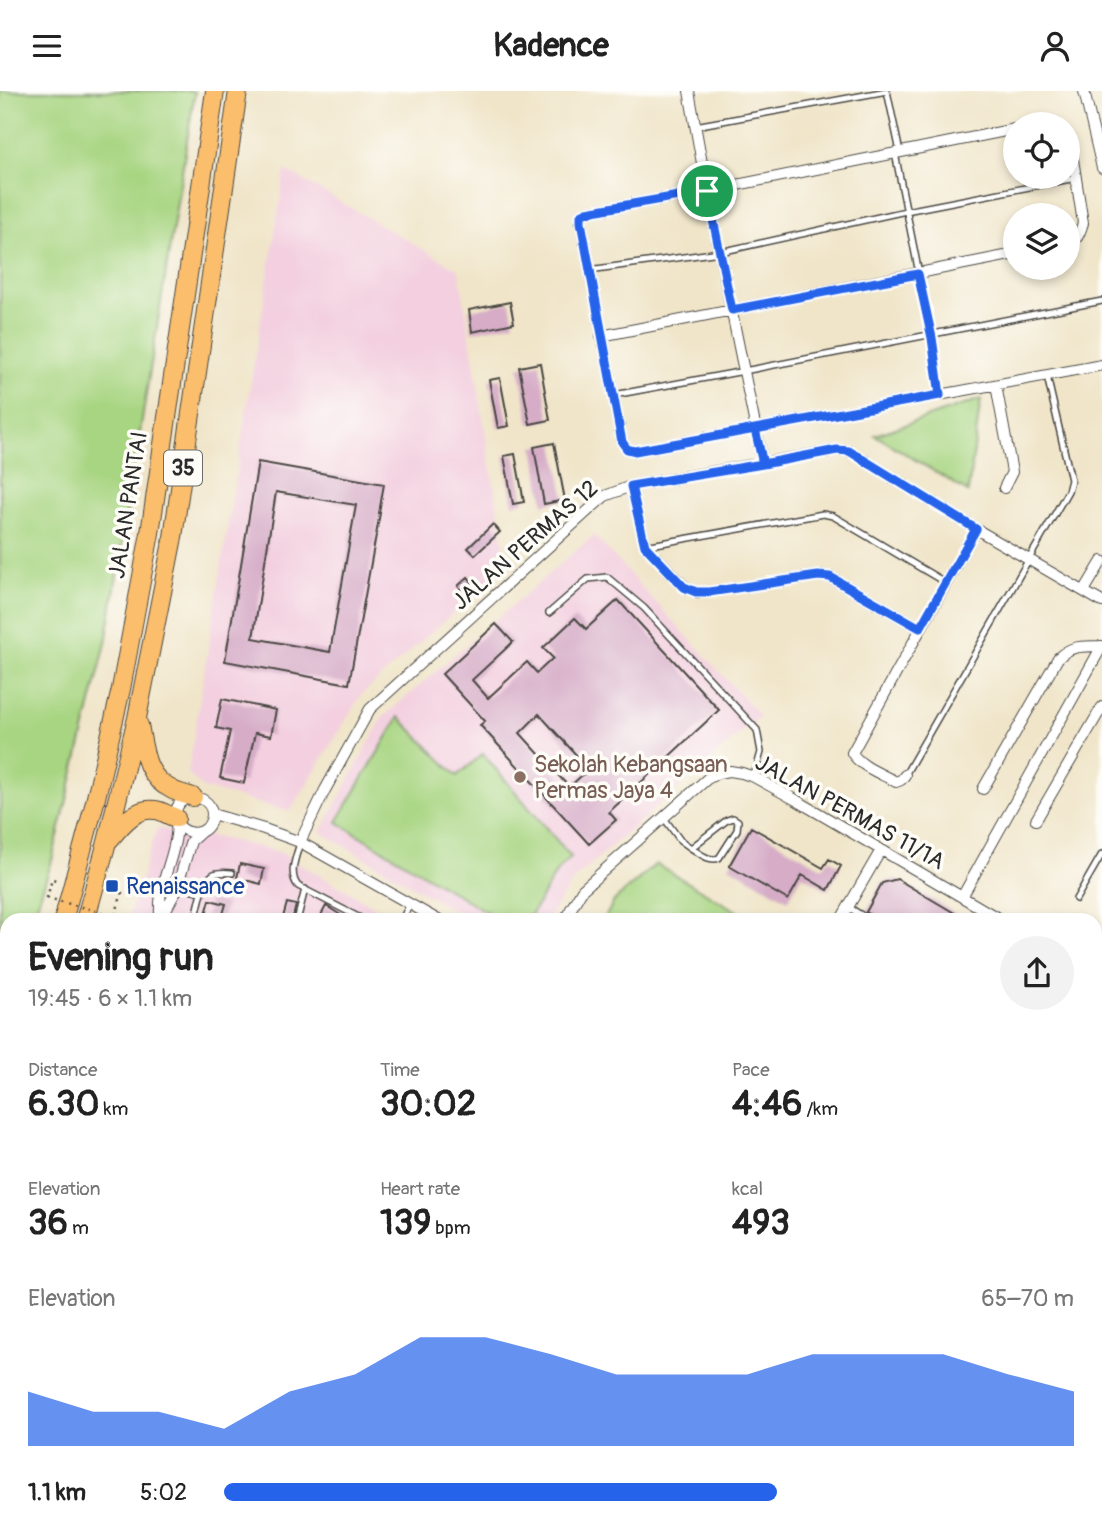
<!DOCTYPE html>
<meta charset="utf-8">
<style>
body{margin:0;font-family:Pangolin,sans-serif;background:#f2f2f2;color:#222;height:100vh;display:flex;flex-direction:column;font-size:26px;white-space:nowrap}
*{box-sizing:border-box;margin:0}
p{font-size:23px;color:#767676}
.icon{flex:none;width:38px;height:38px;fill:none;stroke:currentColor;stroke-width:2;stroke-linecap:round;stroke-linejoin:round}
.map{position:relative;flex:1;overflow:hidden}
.details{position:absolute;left:0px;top:822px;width:1102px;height:620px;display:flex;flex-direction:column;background:#fff;border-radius:21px 21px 0 0;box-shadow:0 4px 10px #0003}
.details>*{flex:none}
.fabs{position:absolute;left:1003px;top:21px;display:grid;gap:14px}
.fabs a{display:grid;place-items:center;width:77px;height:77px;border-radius:50%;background:#fff;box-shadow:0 4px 10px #0003;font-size:35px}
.pin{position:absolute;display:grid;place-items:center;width:60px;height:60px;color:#fff;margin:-30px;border:4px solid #fff;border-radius:50%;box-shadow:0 2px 7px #0007}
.round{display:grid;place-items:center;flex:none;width:74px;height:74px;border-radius:37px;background:#f2f2f2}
.head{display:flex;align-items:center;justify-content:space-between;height:119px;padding:0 28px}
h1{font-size:38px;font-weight:700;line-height:52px}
.stats{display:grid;grid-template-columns:repeat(3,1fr);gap:10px;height:119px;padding:7px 28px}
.stats div{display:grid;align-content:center}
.stats b{font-size:35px;font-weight:700}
.stats small{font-size:19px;font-weight:400}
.stats p{font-size:19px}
.chart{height:196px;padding:14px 28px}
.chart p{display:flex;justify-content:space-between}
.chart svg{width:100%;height:126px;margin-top:7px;fill:#2563eb;opacity:.7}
ul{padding:0 28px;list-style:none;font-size:23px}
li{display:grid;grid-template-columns:112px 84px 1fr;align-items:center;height:52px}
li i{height:18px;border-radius:9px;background:#2563eb}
header{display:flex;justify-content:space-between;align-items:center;height:91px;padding:0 28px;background:#fff;font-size:32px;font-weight:700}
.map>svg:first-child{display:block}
.built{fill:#f3cfdf}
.green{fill:#a8d582;stroke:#6a8056;stroke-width:2}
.building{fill:#d6acc7;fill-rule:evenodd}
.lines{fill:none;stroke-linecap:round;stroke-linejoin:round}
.lane-casing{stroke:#494743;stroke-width:8}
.street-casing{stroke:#494743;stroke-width:12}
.highway-casing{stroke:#494743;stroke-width:20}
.path{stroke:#494743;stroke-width:2.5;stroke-dasharray:2 5;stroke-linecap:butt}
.lane{stroke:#fff;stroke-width:5}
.street{stroke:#fff;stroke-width:10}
.highway{stroke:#fabe6d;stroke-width:18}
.path-bridge{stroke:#494743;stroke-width:2.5;stroke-dasharray:2 5;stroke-linecap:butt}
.route-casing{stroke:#fff;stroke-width:14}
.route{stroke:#2563eb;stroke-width:9}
.education-dot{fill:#8d6e63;stroke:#fdfcf7;stroke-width:2.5}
.transit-dot{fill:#1a4fb4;stroke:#fdfcf7;stroke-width:2.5}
.labels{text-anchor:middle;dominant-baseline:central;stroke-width:7;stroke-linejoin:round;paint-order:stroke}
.shield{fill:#fdfcf7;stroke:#6a6a68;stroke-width:2}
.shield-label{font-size:21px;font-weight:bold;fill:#2b2b2b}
.street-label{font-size:23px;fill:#2b2b2b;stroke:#fdfcf7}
.education-label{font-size:23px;fill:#785e54;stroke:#fdfcf7;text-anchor:start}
.transit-label{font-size:23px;fill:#164399;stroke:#fdfcf7;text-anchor:start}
</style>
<header><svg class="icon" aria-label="menu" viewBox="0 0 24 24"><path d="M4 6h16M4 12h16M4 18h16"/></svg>Kadence<svg class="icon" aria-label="person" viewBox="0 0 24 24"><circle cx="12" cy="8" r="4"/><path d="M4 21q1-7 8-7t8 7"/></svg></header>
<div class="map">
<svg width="1102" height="1442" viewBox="0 0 1102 1442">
<rect width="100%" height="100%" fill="#fdfcf7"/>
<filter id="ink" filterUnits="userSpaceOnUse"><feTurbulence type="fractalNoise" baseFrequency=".0143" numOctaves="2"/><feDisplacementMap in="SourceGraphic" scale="14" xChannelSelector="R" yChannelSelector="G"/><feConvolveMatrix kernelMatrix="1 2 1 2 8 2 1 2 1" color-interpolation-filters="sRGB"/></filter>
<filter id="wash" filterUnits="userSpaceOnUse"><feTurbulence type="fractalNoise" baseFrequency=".00686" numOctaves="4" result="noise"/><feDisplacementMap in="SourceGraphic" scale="28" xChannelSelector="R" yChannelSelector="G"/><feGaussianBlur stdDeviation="1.57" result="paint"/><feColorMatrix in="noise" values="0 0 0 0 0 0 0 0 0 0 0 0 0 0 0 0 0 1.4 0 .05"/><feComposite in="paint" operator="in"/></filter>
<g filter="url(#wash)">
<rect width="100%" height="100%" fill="#f0e5c9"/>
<path class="built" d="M 285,79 L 459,179 L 507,474 L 361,604 L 290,721 L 203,697 L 188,682 Z
M 594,444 L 760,625 L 574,788 L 547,829 L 470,829 L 321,741 L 383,626 Z
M 157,737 L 221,747 L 279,761 L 398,829 L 127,830 Z
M 7,1258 L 7,1435 L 814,1435 L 826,1442 L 0,1442 L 0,1300 Z"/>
<path class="green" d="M 0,0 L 195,0 L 106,552 L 51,773 L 32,829 L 7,830 L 7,899 L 0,914 Z
M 981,308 L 968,401 L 875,344 Z
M 399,626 L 457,685 L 483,663 L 571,766 L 557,780 L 528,829 L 500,829 L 337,731 Z
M 656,773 L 752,829 L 604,829 L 614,810 Z"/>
<g id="blocks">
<path class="building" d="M 510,211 L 514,232 L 472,241 L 469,219 Z
M 540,272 L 550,329 L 530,333 L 519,276 Z
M 500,287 L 509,335 L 498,337 L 489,289 Z
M 554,352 L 565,409 L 544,413 L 534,356 Z
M 515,363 L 524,411 L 513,413 L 504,365 Z
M 258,371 L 384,393 L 379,422 L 380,422 L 349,593 L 225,570 ZM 276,401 L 356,414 L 330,561 L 253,547 Z
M 493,433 L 500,441 L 475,464 L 468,457 Z
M 468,486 L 478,498 L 468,506 L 458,495 Z
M 618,509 L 719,619 L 609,721 L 616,729 L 589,753 L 480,634 L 485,630 L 442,583 L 496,533 L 513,551 L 472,589 L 488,607 L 527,571 L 537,582 L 553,567 L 543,557 L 575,527 L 586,538 ZM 539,623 L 589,678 L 569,696 L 520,642 Z
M 222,608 L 276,619 L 271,645 L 255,642 L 244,692 L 220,687 L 230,640 L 216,637 Z
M 751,736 L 823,777 L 829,768 L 841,775 L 828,799 L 802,784 L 788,809 L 729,775 Z
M 240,773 L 264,778 L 261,793 L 237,787 Z
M 897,788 L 968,830 L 877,830 L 874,826 L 866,821 L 882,792 Z
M 210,809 L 226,813 L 221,830 L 204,830 Z
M 287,812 L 296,814 L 292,830 L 282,830 Z
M 326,815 L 328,816 L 350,830 L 318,830 Z"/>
</g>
</g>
<g filter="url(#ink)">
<use href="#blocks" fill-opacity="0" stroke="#494743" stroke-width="2"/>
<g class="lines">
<defs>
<path id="lane" d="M 887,0 L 900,61
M 695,35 L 887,0
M 895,62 L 932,248 L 940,303
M 589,179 L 720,161 L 906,120 L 1076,87
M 614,304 L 744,280 L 1102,210
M 645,455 L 823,423 L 833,425 L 946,492
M 549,522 L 588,488 L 607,486 L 644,517 L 757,639 L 761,661 L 754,686
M 905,684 L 1068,400 L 1071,389 L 1047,285
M 664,727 L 680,749 L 691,757 L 727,729 L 733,727 L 738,730 L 737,739 L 719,767 C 709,771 699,762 691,757
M 300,752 C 296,766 288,783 298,795 L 366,830
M 178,795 L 202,801 L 195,830
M 202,801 C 209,783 212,780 232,782
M 1076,808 L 1102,763
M 848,816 L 871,830
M 297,830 L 305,798
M 401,830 L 410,813
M 1096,961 L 1102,965
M 1096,1116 L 1102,1120
M 31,1435 L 43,1442
M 406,1435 L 418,1442
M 662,1435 L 674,1442
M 306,1442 L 310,1435
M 495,1442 L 499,1435
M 693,1442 L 697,1435"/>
<path id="street" d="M 689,0 L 707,100 L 763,373
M 1084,0 L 1102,77
M 1036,33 L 1050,30 L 1056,33
M 1015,38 L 707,100 L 587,121 L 581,124 L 581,131 L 622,351 L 627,358 L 635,360 L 1102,274
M 1068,45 L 1070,49 L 1083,132 C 1080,141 1078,150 1068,152
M 601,245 L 1015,163
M 996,294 L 1012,381 L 1004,397
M 631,395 L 645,455 L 685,496 L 696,501 L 708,501 L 818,485 L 830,486 L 920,537
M 1084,500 L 1102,470
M 905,684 L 901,689 L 896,691 C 882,683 861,676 852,662 L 976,438
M 983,698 L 1058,567 C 1073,553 1082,556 1102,555
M 212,723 L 264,738 L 300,751 L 440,830
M 1036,729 L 1102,616
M 300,751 L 325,699 L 370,618 L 590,418 L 605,405 L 631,395 L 837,359 L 849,360 L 976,438 L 1102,511
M 962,806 L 1102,555
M 161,828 L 176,800 L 191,750 L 201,741
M 160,829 C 160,819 159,807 162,797 C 166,779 174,762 176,744 C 178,733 172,721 180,712 C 193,698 217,711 211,729 C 206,746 186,745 177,732
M 564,830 L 582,799 L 707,688 L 718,682 L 730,680 L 742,682 L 754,686 L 796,709 L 1003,830
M 840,830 L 881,759
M 1096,884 L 1102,888
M 1096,1038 L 1102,1042
M 1096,1191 L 1102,1190
M 1096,1202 L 1102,1205
M 212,1435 L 224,1442
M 0,1440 L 3,1418 L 7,1407
M 591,1442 L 595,1435"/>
<path id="highway" d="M 139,634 C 144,659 145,686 171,698 C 177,702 185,703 193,706
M 109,749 C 121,735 135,716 155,719 C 161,719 169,725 176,727
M 63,830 L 95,711 L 121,598 L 150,442 L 215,0
M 85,830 L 107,751 L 137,627 L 173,446 L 238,0
M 0,981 L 7,965
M 0,1006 L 7,986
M 0,1077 L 7,1058
M 0,1158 L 7,1136"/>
</defs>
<use href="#lane" class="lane-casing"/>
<use href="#street" class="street-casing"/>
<use href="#highway" class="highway-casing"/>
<path class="path" d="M 108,798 L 122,802 L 115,825
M 47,807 L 52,788 L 60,790"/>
<use href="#lane" class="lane"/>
<use href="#street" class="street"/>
<use href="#highway" class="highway"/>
<path class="path-bridge" d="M 47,807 L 115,825"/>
</g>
</g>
<g class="lines" filter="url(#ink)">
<defs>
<path id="route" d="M 707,100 L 587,121 L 581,124 L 581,131 L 622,351 L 627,358 L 635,360 L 755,338 L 763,373 L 837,359 L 849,360 L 976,438 L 920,537 L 830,486 L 818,485 L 709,501 L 696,501 L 684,496 L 645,455 L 631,395 L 763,373 L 755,338 L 940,304 L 932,247 L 918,183 L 732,219 L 707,100"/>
</defs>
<use href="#route" class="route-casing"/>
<use href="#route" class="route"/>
</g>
<circle class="education-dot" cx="520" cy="686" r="7"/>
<rect class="transit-dot" x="105" y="788" width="14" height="14" rx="3.5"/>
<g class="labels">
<rect class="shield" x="164" y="359.5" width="38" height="35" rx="5"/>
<g class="shield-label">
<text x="183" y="377">35</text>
</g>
<g class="street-label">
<text transform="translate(128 414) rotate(-81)">JALAN PANTAI</text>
<text transform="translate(525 454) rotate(-41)">JALAN PERMAS 12</text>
<text transform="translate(850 721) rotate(29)">JALAN PERMAS 11/1A</text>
</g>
<g class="education-label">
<text x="534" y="673">Sekolah Kebangsaan<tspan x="534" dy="26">Permas Jaya 4</tspan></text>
</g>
<g class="transit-label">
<text x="126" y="795">Renaissance</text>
</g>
</g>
</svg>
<div class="fabs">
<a><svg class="icon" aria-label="locate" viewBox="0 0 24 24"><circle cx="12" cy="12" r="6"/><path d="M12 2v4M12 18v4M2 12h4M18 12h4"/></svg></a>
<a><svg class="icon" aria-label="layers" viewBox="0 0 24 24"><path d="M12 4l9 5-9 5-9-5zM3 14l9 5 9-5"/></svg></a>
</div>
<div class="pin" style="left:707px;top:100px;background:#1e9e55"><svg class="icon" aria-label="arrive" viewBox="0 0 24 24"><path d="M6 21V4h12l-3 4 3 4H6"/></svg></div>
<section class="details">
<div class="head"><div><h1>Evening run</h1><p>19:45 · 6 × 1.1 km</p></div><a class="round"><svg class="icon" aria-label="share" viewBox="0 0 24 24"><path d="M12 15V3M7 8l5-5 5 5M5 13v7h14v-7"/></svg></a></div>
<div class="stats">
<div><p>Distance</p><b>6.30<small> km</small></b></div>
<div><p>Time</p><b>30:02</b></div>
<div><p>Pace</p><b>4:46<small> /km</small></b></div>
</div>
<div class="stats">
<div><p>Elevation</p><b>36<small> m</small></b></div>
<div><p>Heart rate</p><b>139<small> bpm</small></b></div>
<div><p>kcal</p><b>493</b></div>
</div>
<div class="chart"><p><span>Elevation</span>65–70 m</p>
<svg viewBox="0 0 160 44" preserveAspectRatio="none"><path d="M0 44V25L10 32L20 32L30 38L40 25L50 19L60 6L70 6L80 12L90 19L100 19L110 19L120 12L130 12L140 12L150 19L160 25V44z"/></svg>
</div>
<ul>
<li><b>1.1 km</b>5:02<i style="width:65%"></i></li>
</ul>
</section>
</div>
